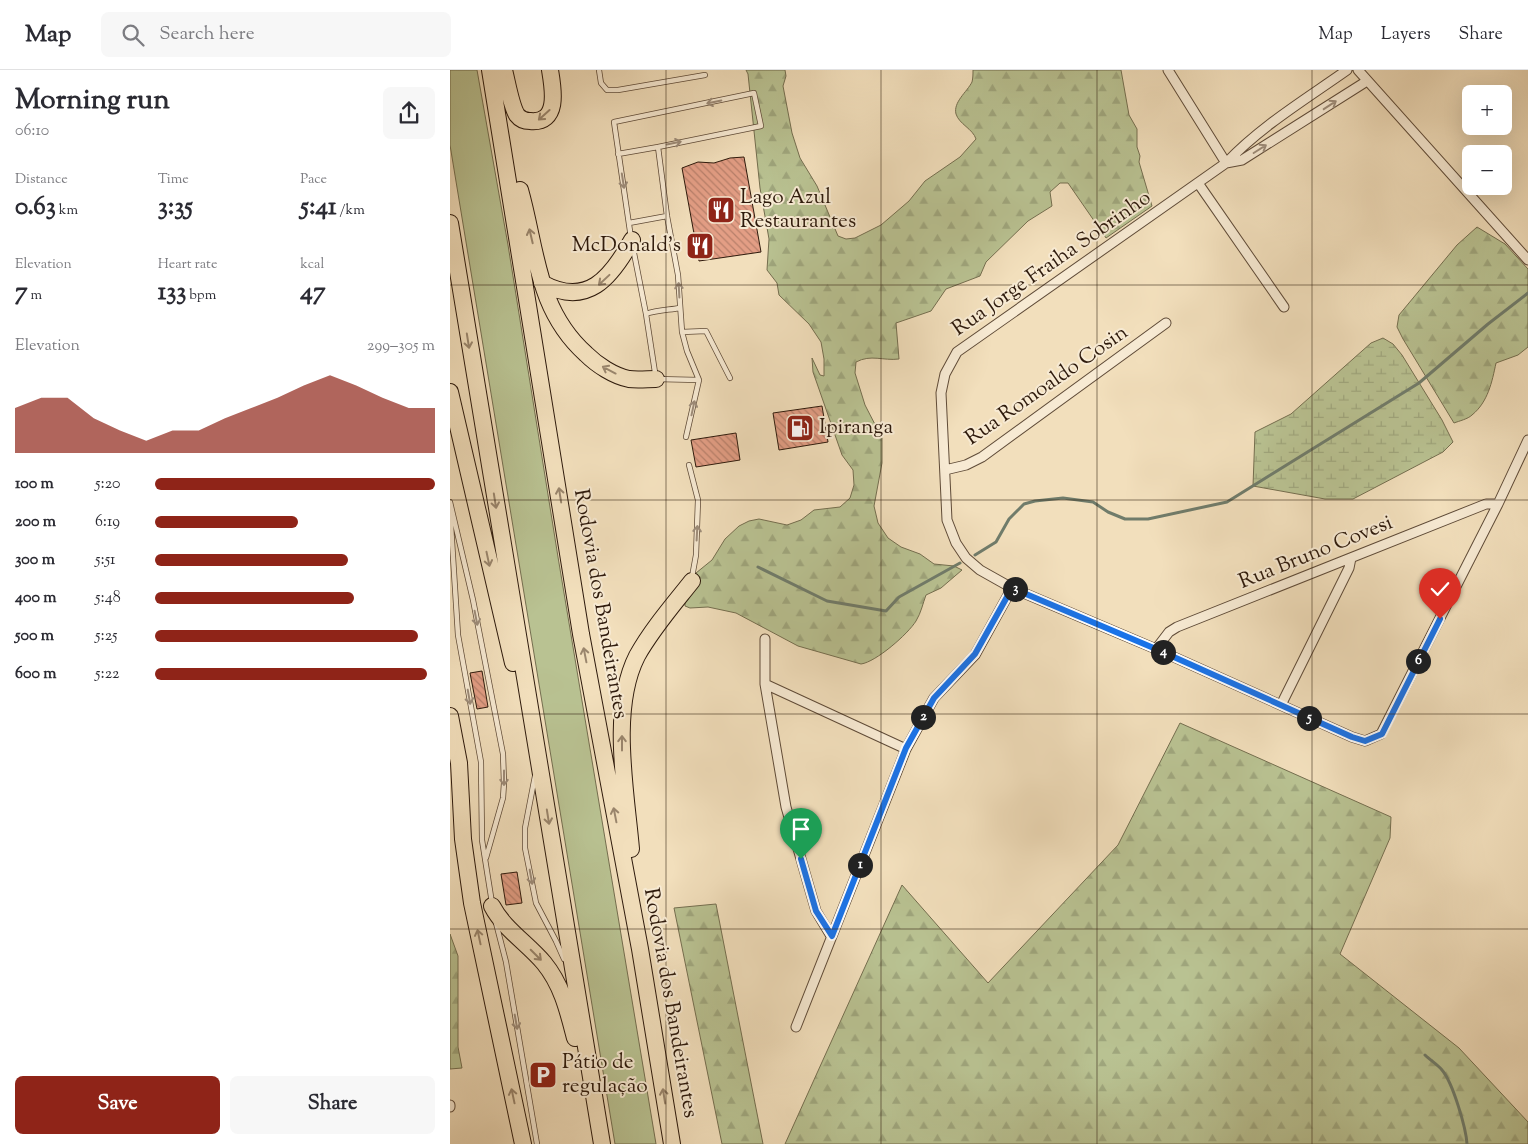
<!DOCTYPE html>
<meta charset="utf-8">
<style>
body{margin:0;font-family:"Sorts Mill Goudy",serif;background:#f7f7f7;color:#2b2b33;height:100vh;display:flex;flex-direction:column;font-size:19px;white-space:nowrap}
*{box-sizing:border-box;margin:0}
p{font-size:16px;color:#7c7c81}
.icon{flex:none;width:28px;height:28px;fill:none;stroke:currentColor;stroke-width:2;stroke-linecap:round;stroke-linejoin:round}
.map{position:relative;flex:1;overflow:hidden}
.side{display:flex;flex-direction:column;background:#fff;width:450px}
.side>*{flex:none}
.controls{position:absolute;left:1012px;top:15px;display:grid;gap:10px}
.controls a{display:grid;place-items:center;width:50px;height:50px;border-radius:8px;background:#fff;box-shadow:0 5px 20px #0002;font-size:25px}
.pin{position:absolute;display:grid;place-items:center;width:42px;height:42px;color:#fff;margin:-51px -21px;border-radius:50% 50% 50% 0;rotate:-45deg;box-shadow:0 0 5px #0007}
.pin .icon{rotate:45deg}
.km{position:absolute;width:25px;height:25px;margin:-12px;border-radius:50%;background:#222;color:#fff;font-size:14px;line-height:25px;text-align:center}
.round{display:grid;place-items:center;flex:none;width:52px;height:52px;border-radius:8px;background:#f7f7f7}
.summary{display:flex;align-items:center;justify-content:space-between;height:85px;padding:0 15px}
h1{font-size:28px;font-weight:700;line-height:38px}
.figures{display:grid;grid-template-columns:repeat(3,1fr);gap:8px;height:85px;padding:5px 15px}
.figures div{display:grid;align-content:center}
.figures b{font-size:25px;font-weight:700}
.figures small{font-size:14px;font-weight:400}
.figures p{font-size:14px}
.chart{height:140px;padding:10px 15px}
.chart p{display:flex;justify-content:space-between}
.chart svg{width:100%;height:90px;margin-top:5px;fill:#8f2418;opacity:.7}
.action{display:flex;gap:10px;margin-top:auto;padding:10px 15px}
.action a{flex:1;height:58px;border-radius:8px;background:#8f2418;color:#fff;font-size:20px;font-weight:700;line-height:58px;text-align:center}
.action a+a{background:#f7f7f7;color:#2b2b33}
ul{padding:0 15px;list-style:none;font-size:16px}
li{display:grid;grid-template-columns:80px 60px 1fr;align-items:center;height:38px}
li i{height:12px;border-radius:6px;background:#8f2418}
header{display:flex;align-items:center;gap:30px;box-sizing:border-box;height:70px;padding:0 25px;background:#fff;border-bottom:1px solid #e1e1e2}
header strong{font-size:24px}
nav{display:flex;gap:28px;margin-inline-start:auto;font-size:18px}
.search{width:350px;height:45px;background:#f7f7f7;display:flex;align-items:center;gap:12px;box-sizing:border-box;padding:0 18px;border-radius:8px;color:#7c7c81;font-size:19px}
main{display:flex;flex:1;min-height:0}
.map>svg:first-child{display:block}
.grass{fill:#b9c292;stroke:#746e4f}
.forest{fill:url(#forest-firs);stroke:#746e4f}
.wetland{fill:url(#wetland-marsh);stroke:#746e4f}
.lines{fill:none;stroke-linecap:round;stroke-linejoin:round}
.stream{stroke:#707c6b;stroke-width:3}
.building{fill:url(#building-back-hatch);stroke:#2e1a0c}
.lane-casing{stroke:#5f4b38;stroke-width:6}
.street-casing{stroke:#5f4b38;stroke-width:11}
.highway-casing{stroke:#2e1a0c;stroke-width:18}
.lane{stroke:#f7ead3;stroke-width:4.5}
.street{stroke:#f7ead3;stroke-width:9}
.highway{stroke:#f2dfbc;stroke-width:16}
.oneway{stroke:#9d8c79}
.oneway2{stroke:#9a866d}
.route-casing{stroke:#fff;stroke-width:10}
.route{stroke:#1a73e8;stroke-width:6}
.grid{fill:none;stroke:#2e1a0c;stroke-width:1;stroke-opacity:0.55}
.labels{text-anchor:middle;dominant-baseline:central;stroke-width:4;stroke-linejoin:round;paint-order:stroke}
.poi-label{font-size:21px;fill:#2e1a0c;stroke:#f7ead3;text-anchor:start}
.street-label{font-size:21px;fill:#2e1a0c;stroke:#f7ead3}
</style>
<header>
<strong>Map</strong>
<div class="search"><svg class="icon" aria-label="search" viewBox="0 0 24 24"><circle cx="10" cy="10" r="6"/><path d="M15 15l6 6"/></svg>Search here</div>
<nav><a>Map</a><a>Layers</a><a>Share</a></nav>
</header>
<main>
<section class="side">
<div class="summary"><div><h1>Morning run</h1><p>06:10</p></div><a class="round"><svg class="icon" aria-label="share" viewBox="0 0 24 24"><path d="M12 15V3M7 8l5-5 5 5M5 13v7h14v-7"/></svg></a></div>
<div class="figures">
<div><p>Distance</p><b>0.63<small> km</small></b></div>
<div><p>Time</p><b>3:35</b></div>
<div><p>Pace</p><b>5:41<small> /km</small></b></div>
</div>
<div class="figures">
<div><p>Elevation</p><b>7<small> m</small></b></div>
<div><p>Heart rate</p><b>133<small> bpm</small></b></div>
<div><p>kcal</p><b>47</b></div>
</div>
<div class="chart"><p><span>Elevation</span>299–305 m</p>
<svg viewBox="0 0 160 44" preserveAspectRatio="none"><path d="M0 44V22L10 17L20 17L30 27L40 33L50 38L60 33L70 33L80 27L90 22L100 17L110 11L120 6L130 11L140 17L150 22L160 22V44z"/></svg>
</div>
<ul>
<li><b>100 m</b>5:20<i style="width:100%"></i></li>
<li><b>200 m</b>6:19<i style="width:51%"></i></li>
<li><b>300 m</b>5:51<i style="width:69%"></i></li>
<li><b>400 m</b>5:48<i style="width:71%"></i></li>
<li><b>500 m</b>5:25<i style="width:94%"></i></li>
<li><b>600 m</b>5:22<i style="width:97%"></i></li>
</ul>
<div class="action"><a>Save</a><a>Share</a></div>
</section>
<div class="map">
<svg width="1078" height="1074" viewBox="0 0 1078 1074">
<defs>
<pattern id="forest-firs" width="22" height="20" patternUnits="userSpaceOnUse" patternTransform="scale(1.25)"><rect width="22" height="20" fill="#b9c292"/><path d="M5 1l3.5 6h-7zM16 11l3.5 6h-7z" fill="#9fa67d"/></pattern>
<pattern id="wetland-marsh" width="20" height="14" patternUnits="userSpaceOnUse" patternTransform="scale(1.25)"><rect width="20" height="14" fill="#b9c292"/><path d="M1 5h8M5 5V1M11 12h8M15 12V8" fill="none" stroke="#9fa67d"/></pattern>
<pattern id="building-back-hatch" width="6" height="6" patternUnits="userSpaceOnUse" patternTransform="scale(1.25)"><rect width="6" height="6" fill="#e39e85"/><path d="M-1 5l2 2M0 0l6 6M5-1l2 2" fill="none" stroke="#b8806b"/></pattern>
</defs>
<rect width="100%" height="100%" fill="#f2dfbc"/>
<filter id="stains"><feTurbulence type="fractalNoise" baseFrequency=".004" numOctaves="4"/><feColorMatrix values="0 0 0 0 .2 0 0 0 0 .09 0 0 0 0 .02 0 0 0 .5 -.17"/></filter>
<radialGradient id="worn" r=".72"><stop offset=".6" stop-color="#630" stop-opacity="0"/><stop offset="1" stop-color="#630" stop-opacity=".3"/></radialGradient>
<path class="grass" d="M 0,0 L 27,0 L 58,175 L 108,487 L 206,1074 L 165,1074 L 0,75 Z"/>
<path class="forest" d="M 296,0 L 335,0 L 336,6 L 333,16 L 342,63 L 350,88 L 367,116 L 388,166 L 396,169 L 405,168 L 431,155 L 459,131 L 475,111 L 510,87 L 526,69 C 523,59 509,54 506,44 C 503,32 517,22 522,12 C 523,8 523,4 523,0 L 671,0 L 679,45 L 687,59 L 687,77 L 690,86 L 689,92 L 702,136 L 656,168 L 618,113 L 610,113 L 600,122 L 602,136 L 578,151 L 536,192 L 530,206 L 496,219 L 481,241 L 446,253 L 449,289 C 433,291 421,284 406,292 L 405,303 L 415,335 L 432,368 L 432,393 L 424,436 L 428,453 L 438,468 L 451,477 L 470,484 L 484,494 L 504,496 L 512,500 L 491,518 L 476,525 C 473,533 471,543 466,551 C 458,564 426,592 411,594 L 348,576 L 286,543 L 258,537 L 240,538 L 235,536 L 235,530 L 246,503 L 262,490 L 275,469 L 289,456 L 299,451 L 309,449 L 337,455 L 351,450 L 364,440 L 390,437 L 400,428 L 404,415 L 403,400 L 392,385 L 363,302 L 362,288 L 370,305 L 374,306 L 374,289 L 371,272 L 359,254 L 329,225 L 327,213 L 317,200 L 319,169 L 310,118 L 298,4 Z
M 1027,157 L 1055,174 L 1078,199 L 1078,277 L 1068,285 L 1046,293 C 1042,312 1038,332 1022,345 C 1018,349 1009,351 1004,353 L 953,269 L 947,257 L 949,245 L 1007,175 Z
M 730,653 L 941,747 L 940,768 L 890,884 L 1009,978 L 1078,1052 L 1078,1074 L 335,1074 L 452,815 L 538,913 L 668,775 Z
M 266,834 L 313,1074 L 272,1074 L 224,838 Z
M 0,864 L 8,886 L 8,977 L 12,998 L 0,999 Z"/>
<path class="wetland" d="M 933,268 L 943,274 L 952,285 L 992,350 L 1003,372 L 993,382 L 903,429 L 875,429 L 803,416 L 805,362 L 841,344 L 921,273 Z"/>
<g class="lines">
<path class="stream" d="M 525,485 L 546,472 L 559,449 L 574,434 L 585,431 L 613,428 L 643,432 L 658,442 L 675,449 L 698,449 L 777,432 L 969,313 L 1038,254 L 1078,223
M 308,497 L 377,531 L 436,541 L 449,527 L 510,493
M 975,985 C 980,990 988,995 992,1000 C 1003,1013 1016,1058 1017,1074"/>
</g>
<path class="building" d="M 294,87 L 311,182 L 249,191 L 232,98 L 248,92 L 264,93 L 280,88 Z
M 372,336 L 378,372 L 329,380 L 323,343 Z
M 286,363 L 290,390 L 246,397 L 241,370 Z
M 32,601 L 38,637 L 27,639 L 20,603 Z
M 67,802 L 72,833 L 56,835 L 51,804 Z"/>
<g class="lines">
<defs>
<path id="lane" d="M 149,0 L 151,13 L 157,20 L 168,20 L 255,5
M 168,84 L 208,77
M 179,153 L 217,146
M 181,168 L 164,52 L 304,23 L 311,56 L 208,77 L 217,146 L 228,205 L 232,262 L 256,261 L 280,308
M 183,178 L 196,244 C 207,240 219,240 230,238
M 196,244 L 206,309 L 249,310
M 232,262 L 237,281 L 249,310 L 236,367
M 239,395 L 248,430 L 246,485 L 242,507
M 0,432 L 23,530 L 53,684 L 54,713 L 53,728 L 36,788
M 0,440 L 8,565 L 31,692 L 32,770 L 42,833
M 85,706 L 75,758 L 75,778 L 86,833 L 106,871 L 114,889
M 46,853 L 56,892 L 87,1074"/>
<path id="street" d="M 718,0 L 776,93
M 897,0 C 856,29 811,56 776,93 L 507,282 L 495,304 L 491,323 L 497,450 L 506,473 L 516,488 L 530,500 L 562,518 L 706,579 L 902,667 L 915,671 L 931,664 L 1048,434 L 1078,370
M 908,0 L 1078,190
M 776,93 L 792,90 L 917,11
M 748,113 L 834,237
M 495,400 L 516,395 L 532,387 L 716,253
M 315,569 L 315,614 L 336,737 L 366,841 L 381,866
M 706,579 L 719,562 L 727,557 L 1036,434 L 1048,434
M 315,614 L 456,679
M 831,635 L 899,498 L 901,488
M 346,957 L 456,679 L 484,628 L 525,585 L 562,518
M 0,1035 L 0,1037"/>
<path id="highway" d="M 40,0 L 131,564 L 190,879 L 222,1074
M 54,0 C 57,11 61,36 67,45 C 70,49 75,51 80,51 C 110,54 103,18 100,0
M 70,120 C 87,180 86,239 136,284 C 147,295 164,306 179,309 C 187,310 198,309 206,309
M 0,153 L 152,1074
M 92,213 C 137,238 161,208 182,170
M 0,322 L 63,593
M 0,646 L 9,693 L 13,769 L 22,833 L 73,1074
M 181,779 C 176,721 160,639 187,586 C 202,559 223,535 242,511
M 42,836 C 54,859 77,873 94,893 C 112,915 118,941 125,968"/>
</defs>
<use href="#lane" class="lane-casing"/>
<use href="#street" class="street-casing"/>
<use href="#highway" class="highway-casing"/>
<use href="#lane" class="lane"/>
<use href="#street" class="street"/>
<use href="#highway" class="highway"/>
</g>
<defs><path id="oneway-shaft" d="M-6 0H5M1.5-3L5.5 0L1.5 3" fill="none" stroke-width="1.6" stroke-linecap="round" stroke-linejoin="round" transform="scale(1.25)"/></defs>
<g class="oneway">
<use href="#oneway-shaft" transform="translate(264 32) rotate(168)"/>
<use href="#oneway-shaft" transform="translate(880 35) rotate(-33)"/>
<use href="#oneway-shaft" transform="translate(224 73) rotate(-12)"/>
<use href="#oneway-shaft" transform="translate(810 79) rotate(-32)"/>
<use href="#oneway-shaft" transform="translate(173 111) rotate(81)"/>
<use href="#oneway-shaft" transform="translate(229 220) rotate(-93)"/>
<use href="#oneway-shaft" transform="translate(243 338) rotate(-78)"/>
<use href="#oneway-shaft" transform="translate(247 463) rotate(-87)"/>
<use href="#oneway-shaft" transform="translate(26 548) rotate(79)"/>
<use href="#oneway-shaft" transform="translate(19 627) rotate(80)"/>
<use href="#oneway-shaft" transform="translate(54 708) rotate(90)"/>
<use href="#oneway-shaft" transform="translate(81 807) rotate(80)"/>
<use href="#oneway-shaft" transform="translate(66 952) rotate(80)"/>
</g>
<g class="oneway2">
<use href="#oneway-shaft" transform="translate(94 45) rotate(138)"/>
<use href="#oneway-shaft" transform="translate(81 166) rotate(-103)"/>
<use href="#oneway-shaft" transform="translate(154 210) rotate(137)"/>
<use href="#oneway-shaft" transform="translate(18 271) rotate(81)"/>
<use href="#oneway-shaft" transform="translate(159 300) rotate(-152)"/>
<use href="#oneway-shaft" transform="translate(110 425) rotate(-99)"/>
<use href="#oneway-shaft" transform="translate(45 431) rotate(81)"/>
<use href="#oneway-shaft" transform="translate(38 489) rotate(78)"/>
<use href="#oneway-shaft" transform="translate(135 585) rotate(-101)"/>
<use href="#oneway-shaft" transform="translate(172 673) rotate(-90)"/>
<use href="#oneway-shaft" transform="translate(165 745) rotate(-101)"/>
<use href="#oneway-shaft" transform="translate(98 747) rotate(81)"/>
<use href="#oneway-shaft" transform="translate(29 867) rotate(-102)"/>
<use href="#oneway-shaft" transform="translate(86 885) rotate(45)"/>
<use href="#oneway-shaft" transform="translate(63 1026) rotate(-102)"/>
<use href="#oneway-shaft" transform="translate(214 1026) rotate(-99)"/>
</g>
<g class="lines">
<defs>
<path id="route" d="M 351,789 L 366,841 L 382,866 L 456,678 L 484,628 L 525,584 L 562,518 L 706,579 L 902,667 L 915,671 L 932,664 L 990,549"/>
</defs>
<use href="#route" class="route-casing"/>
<use href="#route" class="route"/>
</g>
<path class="grid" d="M 216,0 L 216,1074M 431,0 L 431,1074M 647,0 L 647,1074M 862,0 L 862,1074M 0,215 L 1078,215M 0,430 L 1078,430M 0,644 L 1078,644M 0,859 L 1078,859"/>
<defs>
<symbol id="restaurant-square" viewBox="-11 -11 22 22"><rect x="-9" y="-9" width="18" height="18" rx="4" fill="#8f2418" stroke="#f7ead3"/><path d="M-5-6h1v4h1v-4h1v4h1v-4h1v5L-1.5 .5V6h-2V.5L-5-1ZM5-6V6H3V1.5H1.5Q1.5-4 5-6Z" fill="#fff"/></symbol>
<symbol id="fuel-square" viewBox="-11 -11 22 22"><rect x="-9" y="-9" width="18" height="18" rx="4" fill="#8f2418" stroke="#f7ead3"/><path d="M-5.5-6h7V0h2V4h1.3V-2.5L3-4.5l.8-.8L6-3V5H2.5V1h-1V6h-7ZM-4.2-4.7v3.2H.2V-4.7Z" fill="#fff"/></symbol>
<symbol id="parking-square" viewBox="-11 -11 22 22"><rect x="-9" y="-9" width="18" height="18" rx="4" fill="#8f2418" stroke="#f7ead3"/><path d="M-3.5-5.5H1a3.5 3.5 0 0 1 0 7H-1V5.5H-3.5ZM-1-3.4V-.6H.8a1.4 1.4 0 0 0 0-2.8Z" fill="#fff"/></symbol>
</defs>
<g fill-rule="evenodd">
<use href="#restaurant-square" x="255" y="124" width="32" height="32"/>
<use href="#restaurant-square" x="234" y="160" width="32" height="32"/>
<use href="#fuel-square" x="334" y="342" width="32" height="32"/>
<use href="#parking-square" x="77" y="989" width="32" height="32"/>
</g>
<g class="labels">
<g class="poi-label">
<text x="290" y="128">Lago Azul<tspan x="290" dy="24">Restaurantes</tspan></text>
<text x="231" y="176" text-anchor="end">McDonald's</text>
<text x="369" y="358">Ipiranga</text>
<text x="112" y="993">Pátio de<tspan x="112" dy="24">regulação</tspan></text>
</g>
<g class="street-label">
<text transform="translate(602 194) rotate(-35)">Rua Jorge Fraiha Sobrinho</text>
<text transform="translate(597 316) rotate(-35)">Rua Romoaldo Cosin</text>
<text transform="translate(866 483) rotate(-22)">Rua Bruno Covesi</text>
<text transform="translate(150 534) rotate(80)">Rodovia dos Bandeirantes</text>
<text transform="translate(220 933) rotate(80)">Rodovia dos Bandeirantes</text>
</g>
</g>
<rect width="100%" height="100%" filter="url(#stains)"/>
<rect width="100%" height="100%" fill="url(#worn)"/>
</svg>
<div class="controls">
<a>+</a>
<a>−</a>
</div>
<div class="pin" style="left:351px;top:789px;background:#1e9e55"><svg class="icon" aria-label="arrive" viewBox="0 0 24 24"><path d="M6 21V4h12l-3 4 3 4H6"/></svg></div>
<div class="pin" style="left:990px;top:549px;background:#d93025"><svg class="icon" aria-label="check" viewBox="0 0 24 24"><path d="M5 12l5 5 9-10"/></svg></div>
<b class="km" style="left:410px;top:795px">1</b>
<b class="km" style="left:473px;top:647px">2</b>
<b class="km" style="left:565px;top:519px">3</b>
<b class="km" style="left:713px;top:582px">4</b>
<b class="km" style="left:859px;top:648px">5</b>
<b class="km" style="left:968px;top:591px">6</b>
</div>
</main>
